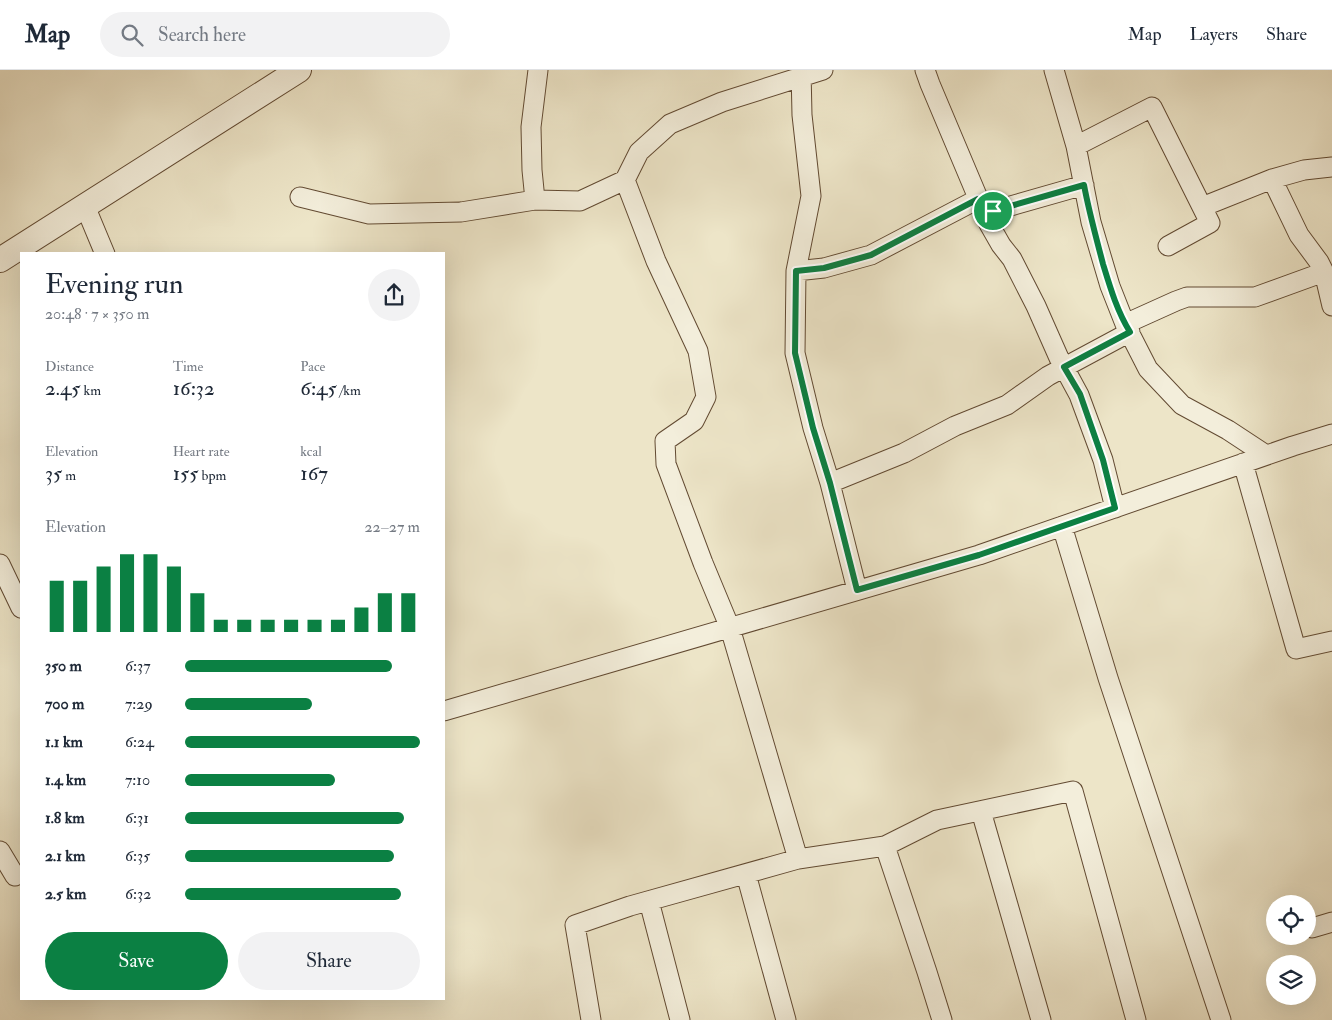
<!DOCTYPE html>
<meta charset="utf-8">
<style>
body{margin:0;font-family:"IM FELL Double Pica",serif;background:#f2f2f3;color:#1f2937;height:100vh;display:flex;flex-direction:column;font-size:19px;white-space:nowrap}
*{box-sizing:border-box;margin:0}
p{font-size:16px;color:#747a83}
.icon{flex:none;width:28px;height:28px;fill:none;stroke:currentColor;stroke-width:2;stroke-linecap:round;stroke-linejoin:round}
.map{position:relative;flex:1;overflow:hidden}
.panel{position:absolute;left:20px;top:182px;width:425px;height:748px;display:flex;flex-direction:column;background:#fff;border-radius:0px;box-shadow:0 5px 20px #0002}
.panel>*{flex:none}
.buttons{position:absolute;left:1266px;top:825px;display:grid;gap:10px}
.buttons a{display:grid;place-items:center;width:50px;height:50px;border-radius:50%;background:#fff;box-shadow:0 5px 20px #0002;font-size:25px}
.pin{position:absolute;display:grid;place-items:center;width:42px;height:42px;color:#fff;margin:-21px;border:2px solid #fff;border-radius:50%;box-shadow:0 1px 5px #0007}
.round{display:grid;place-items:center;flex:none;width:52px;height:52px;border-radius:26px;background:#f2f2f3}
.head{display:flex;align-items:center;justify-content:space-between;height:85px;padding:0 25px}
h1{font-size:28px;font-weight:600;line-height:38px}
.metrics{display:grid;grid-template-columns:repeat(3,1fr);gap:8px;height:85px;padding:5px 25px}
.metrics div{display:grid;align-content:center}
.metrics b{font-size:21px;font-weight:600}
.metrics small{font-size:14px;font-weight:400}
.metrics p{font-size:14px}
.chart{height:140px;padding:10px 25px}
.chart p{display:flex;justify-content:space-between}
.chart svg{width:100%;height:90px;margin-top:5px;stroke:#0b8043;stroke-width:6}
.button{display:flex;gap:10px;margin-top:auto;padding:10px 25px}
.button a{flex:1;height:58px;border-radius:30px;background:#0b8043;color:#fff;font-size:20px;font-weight:600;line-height:58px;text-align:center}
.button a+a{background:#f2f2f3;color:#1f2937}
ul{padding:0 25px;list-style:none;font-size:16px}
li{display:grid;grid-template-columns:80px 60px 1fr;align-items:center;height:38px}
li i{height:12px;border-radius:6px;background:#0b8043}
header{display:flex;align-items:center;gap:30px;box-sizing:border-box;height:70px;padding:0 25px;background:#fff;border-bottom:1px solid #e0e1e3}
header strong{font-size:24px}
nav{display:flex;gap:28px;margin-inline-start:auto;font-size:18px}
.search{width:350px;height:45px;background:#f2f2f3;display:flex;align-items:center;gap:12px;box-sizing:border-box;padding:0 18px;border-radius:28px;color:#747a83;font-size:19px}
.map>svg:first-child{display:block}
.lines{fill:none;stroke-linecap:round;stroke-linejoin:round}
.minor-casing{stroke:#624a32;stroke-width:21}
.tertiary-casing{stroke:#624a32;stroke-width:26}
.minor{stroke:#f3eedb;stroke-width:19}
.tertiary{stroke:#f3eedb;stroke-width:24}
.route-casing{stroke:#fff;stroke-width:10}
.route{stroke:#0b8043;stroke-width:6}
</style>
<header>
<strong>Map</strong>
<div class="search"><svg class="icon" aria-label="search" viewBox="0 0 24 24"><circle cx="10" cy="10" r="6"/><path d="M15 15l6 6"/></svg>Search here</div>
<nav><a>Map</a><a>Layers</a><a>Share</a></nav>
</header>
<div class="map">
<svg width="1332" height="950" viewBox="0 0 1332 950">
<rect width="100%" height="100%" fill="#ede5c8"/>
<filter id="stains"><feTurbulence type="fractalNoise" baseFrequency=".004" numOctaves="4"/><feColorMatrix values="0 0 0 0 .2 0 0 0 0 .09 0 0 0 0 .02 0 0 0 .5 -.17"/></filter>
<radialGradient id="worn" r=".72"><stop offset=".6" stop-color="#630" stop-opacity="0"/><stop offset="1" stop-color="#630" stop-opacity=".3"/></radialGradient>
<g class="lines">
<defs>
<path id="minor" d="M 801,0 L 802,45 L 811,126 L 796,201 L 795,283 L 813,358 L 830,413 L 857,520
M 925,0 L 930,14 L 989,154 L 1001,175 L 1012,189 L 1036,236 L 1059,288 L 1079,325 L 1103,390 L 1115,438
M 1054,0 L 1076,76 L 1091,152 L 1110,216 L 1125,254 L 1148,299 L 1182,335 L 1228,360 L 1266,385
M 1076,76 L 1152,37 L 1210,153 L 1168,176
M 1272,109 L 1299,165 L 1319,192 L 1324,202 L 1332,236
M 300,127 L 369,144 L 461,142 L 535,130 L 532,100 L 531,57 L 538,0
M 535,130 L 580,131 L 625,110
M 85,136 L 105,184
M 1202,137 L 1272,109 L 1304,100 L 1332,97
M 796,201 L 824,198 L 871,185 L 978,129 L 993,141 L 1084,115
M 1125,254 L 1176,231 L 1187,227 L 1255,227 L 1324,202
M 1243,393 L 1296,579 L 1332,571
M 830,413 L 904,383 L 955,356 L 1007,335 L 1048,306 L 1130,262
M 1062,456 L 1108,608 L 1221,950
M 0,494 L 21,538
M 444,641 L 979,485 L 1293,376 L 1332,364
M 981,741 L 1041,950
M 885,776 L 927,902 L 942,950
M 0,781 L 15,806
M 798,789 L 730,558 L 703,493 L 666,394 L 665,371 L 694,351 L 706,327 L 698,281 L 656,191 L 625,110 L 639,82 L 670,54 L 722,32 L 823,0
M 746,804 L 786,950
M 649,831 L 680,950
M 1312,858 L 1332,852
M 591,950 L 575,855 L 630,836 L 798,789 L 885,776 L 937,750 L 1073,721 L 1136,950"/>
<path id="tertiary" d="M 0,190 L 299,0"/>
</defs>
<use href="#minor" class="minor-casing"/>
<use href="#tertiary" class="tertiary-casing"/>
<use href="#minor" class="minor"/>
<use href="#tertiary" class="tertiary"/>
</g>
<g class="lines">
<defs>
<path id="route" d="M 1084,115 C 1089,142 1096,167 1103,194 C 1110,217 1117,241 1130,262 L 1064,297 L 1080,324 L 1103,390 L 1115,438 L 979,485 L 857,520 L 830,413 L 813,358 L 795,283 L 796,201 L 824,198 L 871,185 L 978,129 L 993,141 Z"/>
</defs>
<use href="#route" class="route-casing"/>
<use href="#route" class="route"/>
</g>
<rect width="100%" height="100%" filter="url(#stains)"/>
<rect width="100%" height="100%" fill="url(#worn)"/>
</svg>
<div class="buttons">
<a><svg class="icon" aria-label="locate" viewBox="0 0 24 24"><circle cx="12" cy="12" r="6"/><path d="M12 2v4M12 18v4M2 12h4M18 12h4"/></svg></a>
<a><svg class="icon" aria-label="layers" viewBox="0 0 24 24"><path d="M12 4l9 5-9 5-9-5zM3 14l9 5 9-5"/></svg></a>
</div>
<div class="pin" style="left:993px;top:141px;background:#1e9e55"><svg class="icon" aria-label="arrive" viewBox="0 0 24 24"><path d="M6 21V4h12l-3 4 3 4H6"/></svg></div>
<section class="panel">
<div class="head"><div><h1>Evening run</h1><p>20:48 · 7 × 350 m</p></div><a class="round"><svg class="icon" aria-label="share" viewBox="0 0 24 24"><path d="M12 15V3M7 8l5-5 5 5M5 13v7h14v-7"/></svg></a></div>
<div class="metrics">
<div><p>Distance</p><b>2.45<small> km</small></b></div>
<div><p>Time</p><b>16:32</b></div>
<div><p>Pace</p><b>6:45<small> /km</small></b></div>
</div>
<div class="metrics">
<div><p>Elevation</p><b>35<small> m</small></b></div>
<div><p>Heart rate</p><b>155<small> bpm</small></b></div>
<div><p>kcal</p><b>167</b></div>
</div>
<div class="chart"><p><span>Elevation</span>22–27 m</p>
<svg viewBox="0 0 160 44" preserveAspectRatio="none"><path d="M5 44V19M15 44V19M25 44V12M35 44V6M45 44V6M55 44V12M65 44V25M75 44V38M85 44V38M95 44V38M105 44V38M115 44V38M125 44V38M135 44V32M145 44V25M155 44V25"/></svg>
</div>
<ul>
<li><b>350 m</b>6:37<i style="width:88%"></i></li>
<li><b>700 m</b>7:29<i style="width:54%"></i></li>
<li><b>1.1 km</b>6:24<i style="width:100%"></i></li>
<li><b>1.4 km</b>7:10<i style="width:64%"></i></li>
<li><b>1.8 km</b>6:31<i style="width:93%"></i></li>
<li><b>2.1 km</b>6:35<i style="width:89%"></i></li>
<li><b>2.5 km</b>6:32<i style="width:92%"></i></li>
</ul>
<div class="button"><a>Save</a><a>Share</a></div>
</section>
</div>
